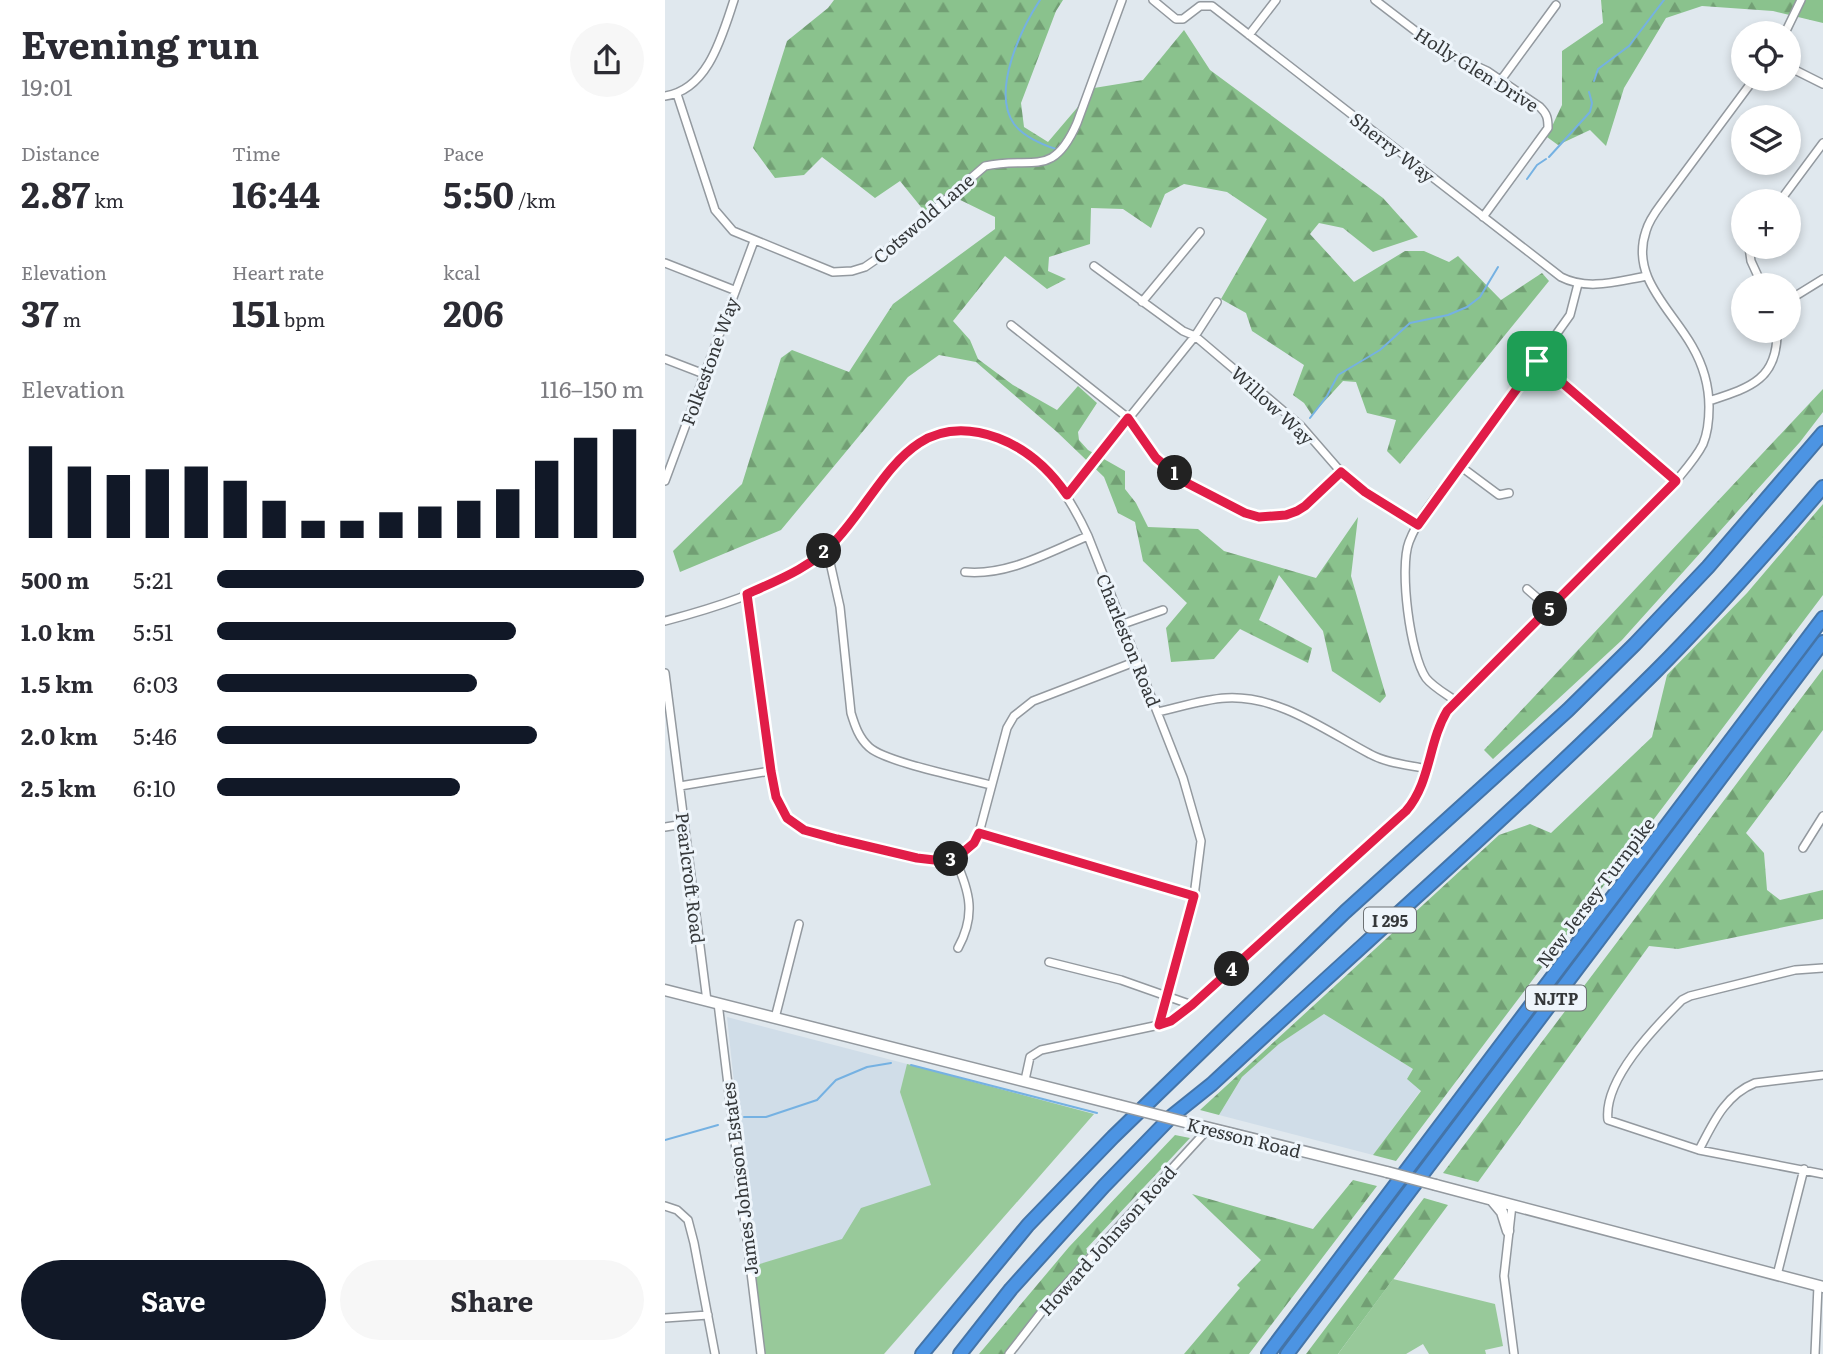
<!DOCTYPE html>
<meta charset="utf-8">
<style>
body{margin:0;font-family:Literata,serif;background:#f7f7f7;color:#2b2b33;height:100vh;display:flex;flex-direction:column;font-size:26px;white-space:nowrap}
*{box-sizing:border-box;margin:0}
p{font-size:23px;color:#7c7c81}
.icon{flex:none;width:38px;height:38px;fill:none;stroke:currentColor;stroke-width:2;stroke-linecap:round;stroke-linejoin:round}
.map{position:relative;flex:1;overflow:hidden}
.panel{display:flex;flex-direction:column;background:#fff;width:665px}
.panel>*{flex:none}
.controls{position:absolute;left:1066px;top:21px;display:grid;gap:14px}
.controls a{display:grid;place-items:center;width:70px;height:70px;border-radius:50%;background:#fff;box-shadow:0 4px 10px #0003;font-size:35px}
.pin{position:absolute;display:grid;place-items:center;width:60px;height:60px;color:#fff;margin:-30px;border-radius:14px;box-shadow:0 4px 10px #0006}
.km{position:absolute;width:35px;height:35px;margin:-18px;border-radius:50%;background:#222;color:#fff;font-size:19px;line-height:35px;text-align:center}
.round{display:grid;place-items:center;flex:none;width:74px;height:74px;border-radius:37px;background:#f7f7f7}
.summary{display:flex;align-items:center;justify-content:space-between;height:119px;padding:0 21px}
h1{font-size:38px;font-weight:700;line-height:52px}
.metrics{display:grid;grid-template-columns:repeat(3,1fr);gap:10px;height:119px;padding:7px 21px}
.metrics div{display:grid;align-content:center}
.metrics b{font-size:35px;font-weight:700}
.metrics small{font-size:19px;font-weight:400}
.metrics p{font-size:19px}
.chart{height:196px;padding:14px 21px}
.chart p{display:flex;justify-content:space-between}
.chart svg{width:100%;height:126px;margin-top:7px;stroke:#111827;stroke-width:6}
.action{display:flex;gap:14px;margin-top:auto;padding:14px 21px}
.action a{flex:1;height:80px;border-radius:42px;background:#111827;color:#fff;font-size:28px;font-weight:700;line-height:80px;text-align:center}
.action a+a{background:#f7f7f7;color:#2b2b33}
ul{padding:0 21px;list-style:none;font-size:23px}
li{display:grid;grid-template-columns:112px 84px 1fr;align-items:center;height:52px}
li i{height:18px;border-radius:9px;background:#111827}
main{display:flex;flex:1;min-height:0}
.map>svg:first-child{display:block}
.built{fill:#d0dde8}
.forest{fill:url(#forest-firs)}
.park{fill:#98c99a}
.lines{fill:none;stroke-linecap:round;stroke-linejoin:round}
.stream{stroke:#75b1e2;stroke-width:2}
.street-casing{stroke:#93999f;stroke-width:10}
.secondary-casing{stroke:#93999f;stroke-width:13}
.highway-casing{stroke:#4474a8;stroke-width:16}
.street{stroke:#fff;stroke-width:7}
.secondary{stroke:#fff;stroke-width:10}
.highway{stroke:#4c94e3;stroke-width:12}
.secondary-bridge-casing{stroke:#93999f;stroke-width:13;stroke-linecap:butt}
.secondary-bridge{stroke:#fff;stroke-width:10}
.route-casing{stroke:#fff;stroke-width:14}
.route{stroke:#e11d48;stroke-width:9}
.labels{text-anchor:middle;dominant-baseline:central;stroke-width:6;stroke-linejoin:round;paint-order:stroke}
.shield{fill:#eef5fb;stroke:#6c7174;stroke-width:2}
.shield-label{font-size:16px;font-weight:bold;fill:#35383a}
.street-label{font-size:18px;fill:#35383a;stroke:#eef5fb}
</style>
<main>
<section class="panel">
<div class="summary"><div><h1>Evening run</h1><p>19:01</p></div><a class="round"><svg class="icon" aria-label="share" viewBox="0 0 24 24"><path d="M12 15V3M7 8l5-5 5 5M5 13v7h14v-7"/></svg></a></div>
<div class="metrics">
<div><p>Distance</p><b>2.87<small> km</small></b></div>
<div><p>Time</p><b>16:44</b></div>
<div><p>Pace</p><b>5:50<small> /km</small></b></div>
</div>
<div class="metrics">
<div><p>Elevation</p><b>37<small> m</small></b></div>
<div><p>Heart rate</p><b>151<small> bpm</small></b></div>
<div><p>kcal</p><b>206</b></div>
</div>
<div class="chart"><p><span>Elevation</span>116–150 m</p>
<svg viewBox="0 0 160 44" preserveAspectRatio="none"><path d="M5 44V12M15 44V19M25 44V22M35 44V20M45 44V19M55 44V24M65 44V31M75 44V38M85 44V38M95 44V35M105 44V33M115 44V31M125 44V27M135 44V17M145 44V9M155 44V6"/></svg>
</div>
<ul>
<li><b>500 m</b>5:21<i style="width:100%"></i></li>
<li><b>1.0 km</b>5:51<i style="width:70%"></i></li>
<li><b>1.5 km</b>6:03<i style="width:61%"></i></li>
<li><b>2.0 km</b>5:46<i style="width:75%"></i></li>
<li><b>2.5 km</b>6:10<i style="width:57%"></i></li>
</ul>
<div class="action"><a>Save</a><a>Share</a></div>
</section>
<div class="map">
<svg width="1158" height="1354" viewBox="0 0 1158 1354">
<defs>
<pattern id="forest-firs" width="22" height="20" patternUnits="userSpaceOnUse" patternTransform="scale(1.75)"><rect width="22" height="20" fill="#8ac28d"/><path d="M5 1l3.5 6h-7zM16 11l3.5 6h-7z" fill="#729f74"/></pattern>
</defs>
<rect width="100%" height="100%" fill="#e0e8ee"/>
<path class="built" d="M 659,1014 L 748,1069 L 756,1090 L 708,1155 L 554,1115 L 577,1077 L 614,1044 Z
M 62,1017 L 242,1064 L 429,1114 L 98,1354 Z"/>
<path class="forest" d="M 169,0 L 398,0 L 391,11 L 356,103 L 359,127 L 383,142 L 429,88 L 478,80 L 519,30 L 545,70 L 718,198 L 753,237 L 708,252 L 678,228 L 654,223 L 645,234 L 689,282 L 740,251 L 759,251 L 784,262 L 793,256 L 836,300 L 877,273 L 884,281 L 735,464 L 722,451 L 731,420 L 702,413 L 691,382 L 678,381 L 647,415 L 639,403 L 628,395 L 639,365 L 587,331 L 581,313 L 556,299 L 602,219 L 562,192 L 519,184 L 500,194 L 486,228 L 458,209 L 426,208 L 425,244 L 384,257 L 383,271 L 401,279 L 382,289 L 340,256 L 288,321 L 305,340 L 313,359 L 348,385 L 392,410 L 413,386 L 432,403 L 413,432 L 414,440 L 423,450 L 460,471 L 460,489 L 471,503 L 483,527 L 533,529 L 559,551 L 651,578 L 693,517 L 686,576 L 721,696 L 715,703 L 667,671 L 658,631 L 614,575 L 594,620 L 647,648 L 643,663 L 575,629 L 549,659 L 506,662 L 501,628 L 522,603 L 478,561 L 470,522 L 453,513 L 439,477 L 392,432 L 311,362 L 274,355 L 243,377 L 116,530 L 15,572 L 8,551 L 77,484 L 116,358 L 127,350 L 184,372 L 228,304 L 330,229 L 330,217 L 281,193 L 260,212 L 235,181 L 210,198 L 157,157 L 139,175 L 110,178 L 88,148 L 122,41 L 163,8 Z
M 936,0 L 1158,0 L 1158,23 L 1108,11 L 1037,6 L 1001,18 L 959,88 L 941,146 L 925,130 L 893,145 L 882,137 L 897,105 L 897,51 L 938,23 Z
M 1158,389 L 1158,412 L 1135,442 L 957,640 L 828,759 L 819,750 Z
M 1158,504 L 1158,595 L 731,1161 L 708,1155 L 756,1091 L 742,1079 L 748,1069 L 659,1014 L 614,1044 L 577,1077 L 554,1115 L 535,1110 L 834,835 L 865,824 L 886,833 L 987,737 L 1002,675 L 1082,593 Z
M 1158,669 L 1158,730 L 1081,833 L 1099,853 L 1102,890 L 1115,900 L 1158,890 L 1158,919 L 1013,949 L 984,946 L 813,1182 L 778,1173 Z
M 510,1135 L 525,1138 L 421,1249 L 424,1251 L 344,1354 L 314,1354 L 404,1247 Z
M 688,1180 L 712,1186 L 584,1354 L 519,1354 L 575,1288 L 572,1285 L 596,1260 L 527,1194 L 648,1229 Z
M 759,1198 L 783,1205 L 673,1354 L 641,1354 Z"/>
<path class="park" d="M 242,1064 L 429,1114 L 219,1354 L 98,1354 L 88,1266 L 177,1239 L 196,1208 L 266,1185 L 235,1092 Z
M 728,1279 L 830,1304 L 838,1346 L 820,1350 L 821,1354 L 764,1354 L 758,1344 L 741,1354 L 673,1354 Z"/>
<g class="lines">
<path class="stream" d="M 375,0 C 356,29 326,91 349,124 C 359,137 376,144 391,149
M 929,81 L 933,69 L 964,46 L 999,0
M 884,157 L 925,112 L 927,103 L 924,92
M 862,179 L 872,165 L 881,159
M 645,418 L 662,396 L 673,375 L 715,350 L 745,323 L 783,315 L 802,307 L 815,297 L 833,267
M 246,1065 L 432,1113
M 79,1117 L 101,1117 L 152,1100 L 171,1080 L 202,1067 L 226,1063
M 0,1140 L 53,1125"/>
<defs>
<path id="street" d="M 488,0 L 511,19 L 518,19 L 535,6 L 547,6 L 896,277 C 923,291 953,281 982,276
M 710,0 L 774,49 L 822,71 L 875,107 C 882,114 883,118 883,128 L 818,217
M 1120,33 L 1136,0
M 584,35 L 611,0
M 1124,67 L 1158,84
M 836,80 L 891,5
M 12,94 L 50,210 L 68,231 L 168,272 L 187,271 L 200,267 L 213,258 L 320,166 C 368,155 387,180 412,123 L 457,0
M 0,96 C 43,90 57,36 69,0
M 1115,201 L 1158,143
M 1084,247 L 1086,261 L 1097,285
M 0,263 L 69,290
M 429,266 L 518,331 L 530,336 L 636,426 L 676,472 L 700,492 L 753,525
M 1124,300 L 1158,279
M 477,302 L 535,232
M 346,325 L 463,418 L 491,458 L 520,482 L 580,513 L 607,517 L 632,511 L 641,506 L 676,472
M 0,359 L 39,374
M 872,361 L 1011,480
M 1044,401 C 1084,388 1113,380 1112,331
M 795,466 L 834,495 L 844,493
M 0,481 L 89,241
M 402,495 L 530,336 L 552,302
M 162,549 L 175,607 L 186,713 C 190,726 194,738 204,747 C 220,762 300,778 325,785
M 300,572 C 343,576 384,552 423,536
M 862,589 L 885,609
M 82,594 L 105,771 L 111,797 L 122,818 L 139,830 L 171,839 L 252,858 L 278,861 L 290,859 L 309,843 L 314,833 L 342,728 L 349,716 L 368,701 L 472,661
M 0,621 C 49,608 101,592 143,564 C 209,521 232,401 331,438 C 378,455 403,493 423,536 L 518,778 L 536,841 L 529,896 L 494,1025
M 458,624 L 498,610
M 0,673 L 42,1001
M 791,701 C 781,694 768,687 761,678 C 745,655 734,568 744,542 C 756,511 781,485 801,458 C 836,411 871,363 905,315 L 913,284
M 493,712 C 515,707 539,699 561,698 C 614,695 661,731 705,754 C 721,763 744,765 762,769
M 15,786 L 105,771
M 0,827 L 19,824
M 314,833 L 529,896
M 1138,848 L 1158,816
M 290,859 C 305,892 311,915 293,948
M 384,962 L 456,980 L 527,1005
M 1158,968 L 1130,970 L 1025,996 L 1017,1000 C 990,1027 938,1080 943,1120 L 1034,1150 L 1158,1174
M 53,1003 L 96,1354
M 110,1018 L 134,924
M 360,1080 L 365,1057 L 376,1050 L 494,1025 L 506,1021 L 527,1005 L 741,811 C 766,782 763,743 782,711 L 1006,487 C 1017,473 1030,460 1038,444 C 1043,432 1044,420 1044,407 C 1044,384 1038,365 1027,346 C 1006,309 965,277 981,231 C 984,220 991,211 997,203 L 1089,79
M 1034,1150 C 1048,1123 1060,1095 1090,1083 L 1158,1075
M 847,1205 L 839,1276 L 849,1354
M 0,1206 L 12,1210 L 23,1220 L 29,1243 L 50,1354
M 1112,1275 L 1139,1169
M 0,1318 L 43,1315
M 344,1354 L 382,1305 L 544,1128
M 1150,1354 L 1153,1286"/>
<path id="secondary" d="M 0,990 L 453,1105
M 524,1123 L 722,1172
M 771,1185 L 1158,1287
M 827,1200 L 837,1212 L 843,1231"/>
<path id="highway" d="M 257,1354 L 363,1225 L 448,1137 L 680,912 L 903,710 L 970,644 L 1043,567 L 1158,433
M 295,1354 L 346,1289 L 439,1186 L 507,1116 L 547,1084 C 694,947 847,814 990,672 C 1049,613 1104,550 1158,487
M 603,1354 L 1158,618
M 622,1354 L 1158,642"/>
</defs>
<use href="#street" class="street-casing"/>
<use href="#secondary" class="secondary-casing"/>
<use href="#highway" class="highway-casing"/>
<use href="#street" class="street"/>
<use href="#secondary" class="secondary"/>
<use href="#highway" class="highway"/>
<defs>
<path id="secondary-bridge" d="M 453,1105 L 524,1123
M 722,1172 L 771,1185"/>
</defs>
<use href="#secondary-bridge" class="secondary-bridge-casing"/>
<use href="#secondary-bridge" class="secondary-bridge"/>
</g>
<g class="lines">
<defs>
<path id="route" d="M 872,361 L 1011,481 L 782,711 C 763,743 766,782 741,811 L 527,1005 L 506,1021 L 494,1025 L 529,896 L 314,833 L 309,843 L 290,859 L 278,861 L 252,858 L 172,839 L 139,830 L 122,818 L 111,797 L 106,771 L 82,594 C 114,580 149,566 172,539 C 220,486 245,406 333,438 C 362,449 385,470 402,495 L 463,418 L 491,458 L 520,482 L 580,513 L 594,517 L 621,515 L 632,511 L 640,506 L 676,472 L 700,492 L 753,525 Z"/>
</defs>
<use href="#route" class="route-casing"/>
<use href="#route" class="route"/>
</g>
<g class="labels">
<g class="shield">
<rect x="699" y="907.5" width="52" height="25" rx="5"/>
<rect x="861" y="985.5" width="60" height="25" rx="5"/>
</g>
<g class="shield-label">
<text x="725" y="920">I 295</text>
<text x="891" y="998">NJTP</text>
</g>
<g class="street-label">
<text transform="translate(812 69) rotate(32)">Holly Glen Drive</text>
<text transform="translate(728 147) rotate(38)">Sherry Way</text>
<text transform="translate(258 218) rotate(-41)">Cotswold Lane</text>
<text transform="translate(44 361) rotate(-70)">Folkestone Way</text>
<text transform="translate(608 405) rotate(43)">Willow Way</text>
<text transform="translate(464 640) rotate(68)">Charleston Road</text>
<text transform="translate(26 878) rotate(83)">Pearlcroft Road</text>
<text transform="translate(930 892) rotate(-53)">New Jersey Turnpike</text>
<text transform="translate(579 1137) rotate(14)">Kresson Road</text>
<text transform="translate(74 1179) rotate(-97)">James Johnson Estates</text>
<text transform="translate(442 1240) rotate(-48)">Howard Johnson Road</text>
</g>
</g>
</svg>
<div class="controls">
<a><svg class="icon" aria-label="locate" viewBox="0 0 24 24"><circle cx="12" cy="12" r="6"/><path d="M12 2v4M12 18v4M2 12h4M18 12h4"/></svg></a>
<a><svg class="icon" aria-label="layers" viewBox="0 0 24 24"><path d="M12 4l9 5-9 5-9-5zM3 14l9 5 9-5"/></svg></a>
<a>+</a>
<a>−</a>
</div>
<div class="pin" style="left:872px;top:361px;background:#1e9e55"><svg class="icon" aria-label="arrive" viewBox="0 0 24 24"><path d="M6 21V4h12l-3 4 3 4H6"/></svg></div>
<b class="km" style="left:510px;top:473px">1</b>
<b class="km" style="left:159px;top:551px">2</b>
<b class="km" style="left:286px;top:859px">3</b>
<b class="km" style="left:567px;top:969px">4</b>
<b class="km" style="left:885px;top:609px">5</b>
</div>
</main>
